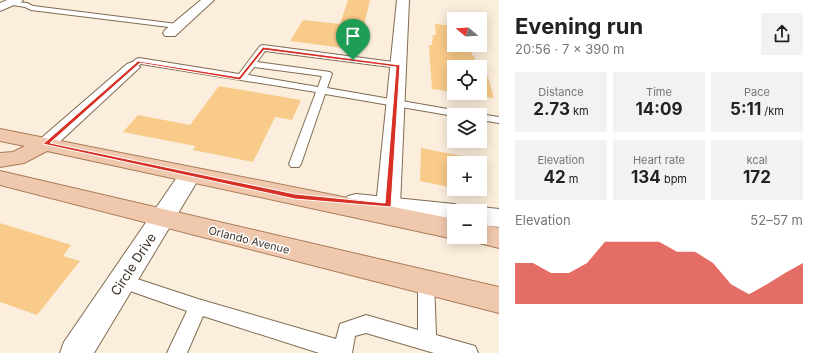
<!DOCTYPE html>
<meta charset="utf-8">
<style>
body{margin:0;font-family:Inter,sans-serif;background:#f2f2f2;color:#222;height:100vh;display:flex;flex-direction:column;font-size:15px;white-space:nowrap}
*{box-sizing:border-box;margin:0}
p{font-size:13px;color:#767676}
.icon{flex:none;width:22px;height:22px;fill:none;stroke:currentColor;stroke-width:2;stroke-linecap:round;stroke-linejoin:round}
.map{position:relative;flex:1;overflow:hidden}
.details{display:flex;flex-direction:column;background:#fff;width:320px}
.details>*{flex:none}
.needle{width:26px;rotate:288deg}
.buttons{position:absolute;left:447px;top:12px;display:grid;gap:8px}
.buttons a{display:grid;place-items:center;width:40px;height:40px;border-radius:0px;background:#fff;box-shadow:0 2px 10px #0003;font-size:20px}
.pin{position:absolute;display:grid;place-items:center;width:34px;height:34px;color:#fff;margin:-41px -17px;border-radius:50% 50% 50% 0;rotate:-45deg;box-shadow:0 0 4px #0007}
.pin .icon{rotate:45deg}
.round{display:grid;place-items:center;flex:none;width:42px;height:42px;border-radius:0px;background:#f2f2f2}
.head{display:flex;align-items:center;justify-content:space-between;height:68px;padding:0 16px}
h1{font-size:22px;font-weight:700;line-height:30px}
.metrics{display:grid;grid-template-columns:repeat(3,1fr);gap:6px;height:68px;padding:4px 16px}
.metrics div{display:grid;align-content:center;border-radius:0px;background:#f2f2f2;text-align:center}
.metrics b{font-size:17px;font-weight:700}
.metrics small{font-size:11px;font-weight:400}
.metrics p{font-size:11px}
.chart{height:112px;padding:8px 16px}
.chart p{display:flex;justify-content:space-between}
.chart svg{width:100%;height:72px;margin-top:4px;fill:#d93025;opacity:.7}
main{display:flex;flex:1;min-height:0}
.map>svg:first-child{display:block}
.building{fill:#f9cb8a}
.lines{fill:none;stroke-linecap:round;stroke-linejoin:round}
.service-casing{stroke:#806c52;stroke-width:2}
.minor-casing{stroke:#806c52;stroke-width:2}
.tertiary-casing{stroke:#806c52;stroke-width:2}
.primary-casing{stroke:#aa7c5a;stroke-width:2}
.service{fill:#fff;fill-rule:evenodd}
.minor{fill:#fff;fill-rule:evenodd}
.tertiary{fill:#fff;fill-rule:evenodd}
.primary{fill:#f0c8ad;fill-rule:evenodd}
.route{fill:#d93025;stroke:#fff;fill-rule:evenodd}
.labels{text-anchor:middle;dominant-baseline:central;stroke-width:3;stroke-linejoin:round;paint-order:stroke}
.street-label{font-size:11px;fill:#3b3226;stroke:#fff}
.near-street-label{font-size:13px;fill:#3b3226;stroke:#fff}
</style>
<main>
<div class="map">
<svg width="499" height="353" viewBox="0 0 499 353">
<rect width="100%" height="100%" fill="#fceedc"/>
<path class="building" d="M 348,0 L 370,0 L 359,47 L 352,46 L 351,49 L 290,41 L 303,20 L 340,24 Z
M 435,24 L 454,26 L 454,45 L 470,45 L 472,55 L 474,56 L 477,67 L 454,67 L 454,92 L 432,89 L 429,45 L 432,45 L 433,35 L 436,35 Z
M 480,76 L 488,77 L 494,98 L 458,93 L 480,93 Z
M 219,86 L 301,100 L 292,120 L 275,117 L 253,162 L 193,150 L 195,146 L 123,132 L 138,115 L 190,125 Z
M 421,148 L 462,156 L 463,163 L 454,163 L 454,188 L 420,181 Z
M 0,223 L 71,245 L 63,256 L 80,261 L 37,315 L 0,302 Z"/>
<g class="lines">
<defs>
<path id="service" d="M 9,1 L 27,3 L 33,6 L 177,24 L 181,26 L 177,28 L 31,10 L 25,7 L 7,4 L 7,2 Z
M 263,45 L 401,63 L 403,65 L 398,68 L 265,51 L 257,62 L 330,72 L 332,74 L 327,88 L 465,112 L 470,115 L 454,115 L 454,116 L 325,94 L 301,164 L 299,167 L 291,167 L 289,164 L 316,92 L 141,64 L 132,70 L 127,67 L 136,59 L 139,58 L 239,74 L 260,46 ZM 254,67 L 322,76 L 318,87 L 248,75 Z
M 480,114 L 499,117 L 499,123 L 480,120 L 480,115 L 476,115 Z
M 122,274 L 198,299 L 336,339 L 340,324 L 366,315 L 418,330 L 418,282 L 420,277 L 426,275 L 432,277 L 434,282 L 436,335 L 475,346 L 478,353 L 434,353 L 366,333 L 355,336 L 352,353 L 319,353 L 203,316 L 187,353 L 167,353 L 187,311 L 116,286 L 114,281 L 116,276 Z"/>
<path id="minor" d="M 201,0 L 214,0 L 175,36 L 165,36 L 163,33 L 165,30 Z
M 397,0 L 409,0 L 400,206 L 396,212 L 388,215 L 380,212 L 376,206 Z
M 132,62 L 137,64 L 140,67 L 137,70 L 53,148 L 46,150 L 39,148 L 36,144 L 39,140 L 127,64 Z
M 190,168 L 198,170 L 201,175 L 94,353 L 60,353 L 64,342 L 182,170 Z"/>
<path id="tertiary" d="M 7,0 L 23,0 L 21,2 L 0,11 L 0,3 Z
M 356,194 L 454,204 L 463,207 L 465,211 L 454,211 L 454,222 L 356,210 L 348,208 L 344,202 L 348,196 Z
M 480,207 L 499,209 L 499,227 L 480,225 L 480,211 L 471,211 Z"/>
<path id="primary" d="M 0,129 L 454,219 L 454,237 L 459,237 L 454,239 L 47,151 L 24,163 L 0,167 L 0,153 L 13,152 L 25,146 L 0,141 Z
M 0,171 L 499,287 L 499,313 L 0,185 Z
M 480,224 L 499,228 L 499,248 L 471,241 L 469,237 L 480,237 Z"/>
</defs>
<use href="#service" class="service-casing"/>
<use href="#minor" class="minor-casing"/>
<use href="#tertiary" class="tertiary-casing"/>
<use href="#primary" class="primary-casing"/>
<use href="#service" class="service"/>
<use href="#minor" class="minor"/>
<use href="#tertiary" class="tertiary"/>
<use href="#primary" class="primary"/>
</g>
<path class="route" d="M 263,47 L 400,65 L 391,207 L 295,199 L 43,144 L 138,61 L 239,77 ZM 264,50 L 396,67 L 385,203 L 295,194 L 50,143 L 140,63 L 240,80 Z"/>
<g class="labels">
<g class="street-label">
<text transform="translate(249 240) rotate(14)">Orlando Avenue</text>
</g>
<g class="near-street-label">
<text transform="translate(133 264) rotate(-57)">Circle Drive</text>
</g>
</g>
</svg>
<div class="buttons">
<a><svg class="needle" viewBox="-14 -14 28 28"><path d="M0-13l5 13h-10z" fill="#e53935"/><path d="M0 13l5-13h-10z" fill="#767676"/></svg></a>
<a><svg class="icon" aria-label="locate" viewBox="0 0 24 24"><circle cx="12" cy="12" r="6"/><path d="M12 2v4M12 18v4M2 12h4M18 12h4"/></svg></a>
<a><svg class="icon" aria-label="layers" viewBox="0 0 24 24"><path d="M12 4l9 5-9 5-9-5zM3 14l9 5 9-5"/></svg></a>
<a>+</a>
<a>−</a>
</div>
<div class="pin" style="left:353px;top:60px;background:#1e9e55"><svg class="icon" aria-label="arrive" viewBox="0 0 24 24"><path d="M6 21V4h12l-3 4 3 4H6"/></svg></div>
</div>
<section class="details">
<div class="head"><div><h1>Evening run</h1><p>20:56 · 7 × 390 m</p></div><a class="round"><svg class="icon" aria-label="share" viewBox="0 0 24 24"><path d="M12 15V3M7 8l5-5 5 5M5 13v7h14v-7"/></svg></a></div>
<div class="metrics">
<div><p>Distance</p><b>2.73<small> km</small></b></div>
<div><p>Time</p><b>14:09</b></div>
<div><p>Pace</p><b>5:11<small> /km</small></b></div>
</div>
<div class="metrics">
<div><p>Elevation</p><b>42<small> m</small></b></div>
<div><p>Heart rate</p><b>134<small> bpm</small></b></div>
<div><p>kcal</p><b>172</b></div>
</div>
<div class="chart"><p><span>Elevation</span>52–57 m</p>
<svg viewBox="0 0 160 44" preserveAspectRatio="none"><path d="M0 44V19L10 19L20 25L30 25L40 19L50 6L60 6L70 6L80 6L90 12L100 12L110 19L120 32L130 38L140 32L150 25L160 19V44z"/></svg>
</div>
</section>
</main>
